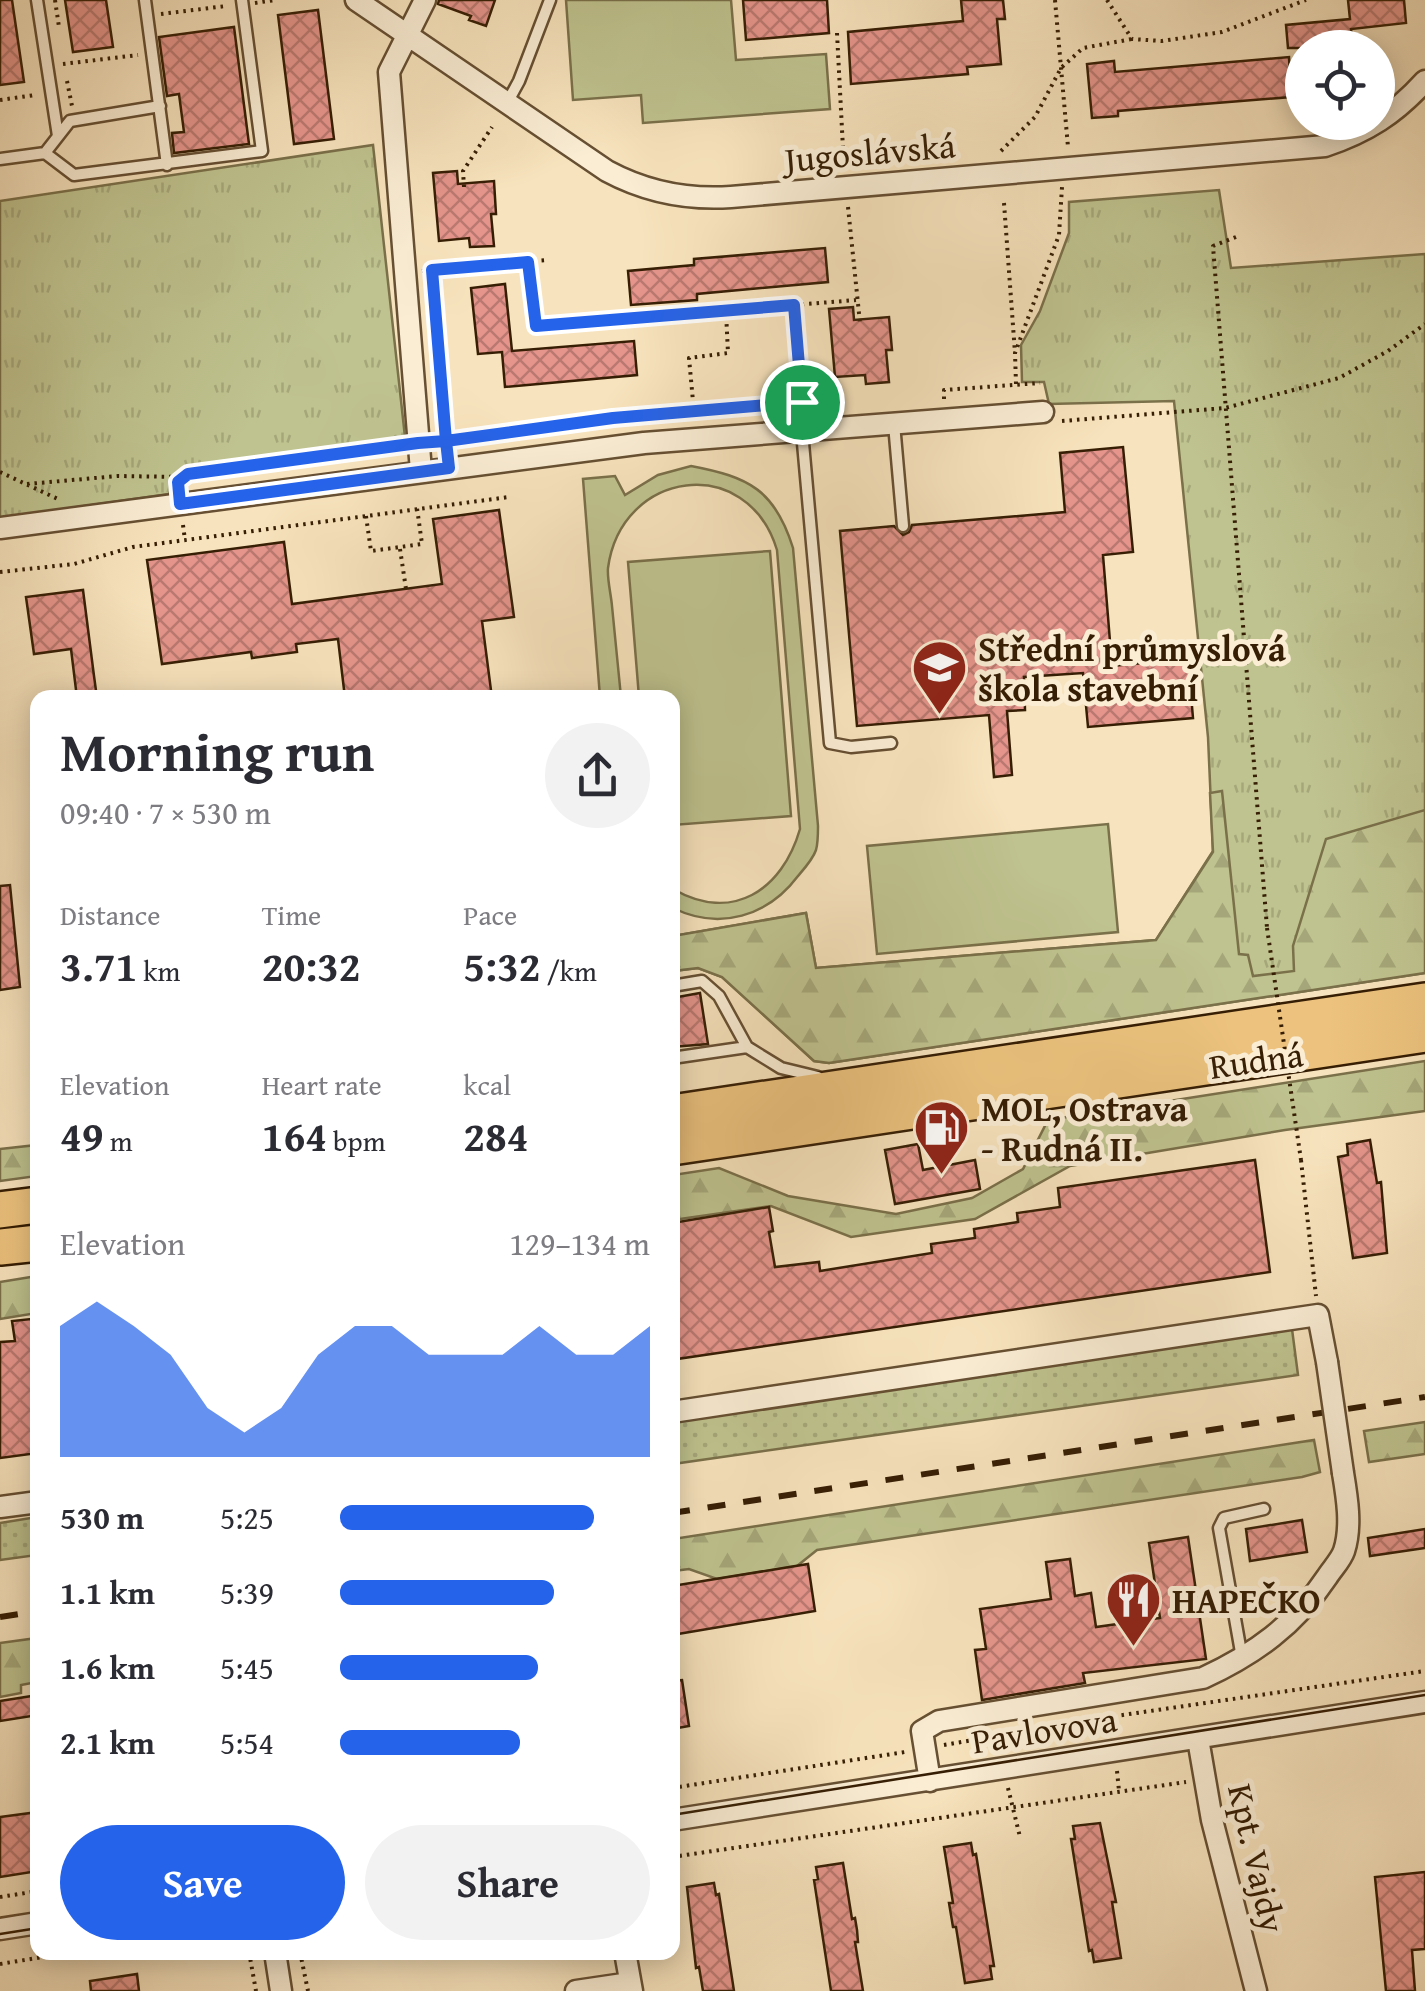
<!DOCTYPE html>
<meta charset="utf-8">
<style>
body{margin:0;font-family:"Gentium Book Plus",serif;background:#f2f2f3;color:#2b2b33;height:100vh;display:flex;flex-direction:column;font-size:38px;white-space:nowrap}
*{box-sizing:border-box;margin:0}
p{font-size:32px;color:#7c7c81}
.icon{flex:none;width:55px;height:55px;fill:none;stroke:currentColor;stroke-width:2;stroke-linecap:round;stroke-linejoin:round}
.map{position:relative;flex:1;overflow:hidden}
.details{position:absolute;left:30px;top:690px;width:650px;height:1270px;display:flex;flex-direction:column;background:#fff;border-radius:20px;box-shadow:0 5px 25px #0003}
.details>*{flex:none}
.controls{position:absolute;left:1285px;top:30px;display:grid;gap:20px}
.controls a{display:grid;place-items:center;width:110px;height:110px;border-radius:50%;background:#fff;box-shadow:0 5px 25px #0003;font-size:50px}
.pin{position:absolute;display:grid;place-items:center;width:85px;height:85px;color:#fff;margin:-42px;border:5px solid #fff;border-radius:50%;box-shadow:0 2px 10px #0007}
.round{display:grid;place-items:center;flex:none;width:105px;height:105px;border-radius:52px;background:#f2f2f3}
.headline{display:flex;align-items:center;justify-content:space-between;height:170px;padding:0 30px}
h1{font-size:55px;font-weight:600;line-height:75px}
.stats{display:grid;grid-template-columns:repeat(3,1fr);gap:15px;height:170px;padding:10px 30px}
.stats div{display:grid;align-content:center}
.stats b{font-size:42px;font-weight:600}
.stats small{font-size:28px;font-weight:400}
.stats p{font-size:28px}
.chart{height:280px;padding:20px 30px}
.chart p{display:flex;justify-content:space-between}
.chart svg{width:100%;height:180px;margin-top:10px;fill:#2563eb;opacity:.7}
.button{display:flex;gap:20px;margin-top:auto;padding:20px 30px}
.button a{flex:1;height:115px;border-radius:60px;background:#2563eb;color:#fff;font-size:40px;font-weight:600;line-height:115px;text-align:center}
.button a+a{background:#f2f2f3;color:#2b2b33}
ul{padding:0 30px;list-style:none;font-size:32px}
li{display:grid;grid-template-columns:160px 120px 1fr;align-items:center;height:75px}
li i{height:25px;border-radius:12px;background:#2563eb}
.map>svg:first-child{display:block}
.grass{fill:url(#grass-tufts);stroke:#7a704a;stroke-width:2.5}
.forest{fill:url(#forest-firs);stroke:#7a704a;stroke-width:2.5}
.garden{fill:url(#garden-dots);stroke:#7a704a;stroke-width:2.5}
.pitch{fill:#bfc38f;stroke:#7a704a;stroke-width:2.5}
.building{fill:url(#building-cross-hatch);stroke:#361e04;stroke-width:2.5}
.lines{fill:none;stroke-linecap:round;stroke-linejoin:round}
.service-casing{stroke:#664f32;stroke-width:15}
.minor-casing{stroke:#664f32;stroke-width:25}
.trunk-casing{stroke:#361e04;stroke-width:40}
.path{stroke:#361e04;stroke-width:4;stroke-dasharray:2.5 5;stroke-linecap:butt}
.service{stroke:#faedd4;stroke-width:10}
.minor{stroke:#faedd4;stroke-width:20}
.trunk{stroke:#ecc27e;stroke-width:35}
.tram{stroke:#361e04;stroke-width:2.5}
.rail{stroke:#361e04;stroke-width:6;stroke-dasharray:18 18;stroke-linecap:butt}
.minor-bridge-casing{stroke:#664f32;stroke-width:25;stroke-linecap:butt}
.path-bridge{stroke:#361e04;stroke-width:4;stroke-dasharray:2.5 5;stroke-linecap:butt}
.minor-bridge{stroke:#faedd4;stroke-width:20}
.route-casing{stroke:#fff;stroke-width:20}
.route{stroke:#2563eb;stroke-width:12}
.labels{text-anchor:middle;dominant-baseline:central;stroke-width:10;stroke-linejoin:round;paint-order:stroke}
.street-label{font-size:35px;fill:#361e04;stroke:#faedd4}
.poi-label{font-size:35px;font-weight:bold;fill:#361e04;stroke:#faedd4;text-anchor:start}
</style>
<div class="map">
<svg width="1425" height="1991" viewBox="0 0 1425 1991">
<defs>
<pattern id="grass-tufts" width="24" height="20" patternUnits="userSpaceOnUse" patternTransform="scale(2.5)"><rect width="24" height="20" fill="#bfc38f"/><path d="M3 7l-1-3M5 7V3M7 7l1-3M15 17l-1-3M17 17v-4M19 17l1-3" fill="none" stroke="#a5a77a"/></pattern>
<pattern id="forest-firs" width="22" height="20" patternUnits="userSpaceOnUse" patternTransform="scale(2.5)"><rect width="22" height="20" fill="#bfc38f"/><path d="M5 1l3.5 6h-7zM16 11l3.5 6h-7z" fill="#a5a77a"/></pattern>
<pattern id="garden-dots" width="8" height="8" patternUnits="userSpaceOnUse" patternTransform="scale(2.5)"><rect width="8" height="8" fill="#bfc38f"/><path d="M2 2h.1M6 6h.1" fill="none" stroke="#a5a77a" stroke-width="1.8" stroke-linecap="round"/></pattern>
<pattern id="building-cross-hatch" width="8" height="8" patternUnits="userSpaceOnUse" patternTransform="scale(2.5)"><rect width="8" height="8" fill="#e5958c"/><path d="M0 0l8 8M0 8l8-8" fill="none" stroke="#ba7970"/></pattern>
</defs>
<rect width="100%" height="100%" fill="#f7e3bd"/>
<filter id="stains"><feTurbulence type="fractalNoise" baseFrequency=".002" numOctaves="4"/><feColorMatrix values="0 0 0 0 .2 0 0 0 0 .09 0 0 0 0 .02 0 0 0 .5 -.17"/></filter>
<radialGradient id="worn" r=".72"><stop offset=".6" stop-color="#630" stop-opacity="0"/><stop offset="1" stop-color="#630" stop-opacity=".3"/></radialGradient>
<path class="grass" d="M 373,145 L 405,437 L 179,472 L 169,494 L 0,518 L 0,201 Z
M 1219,190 L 1231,268 L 1425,254 L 1425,973 L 829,1063 L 814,1061 L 722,977 L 698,968 L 673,971 L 673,936 L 806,913 L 816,968 L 1156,940 L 1213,851 L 1208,737 L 1174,401 L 1049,404 L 1044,382 L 1022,382 L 1021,345 L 1040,311 L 1069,233 L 1069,202 Z"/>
<path class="forest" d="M 1222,791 L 1239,954 L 1248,955 L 1253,976 L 1294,971 L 1293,946 L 1326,839 L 1425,810 L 1425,973 L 829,1063 L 814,1061 L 722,977 L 698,968 L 673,971 L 673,936 L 806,913 L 816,968 L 1156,940 L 1213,852 L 1210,793 Z
M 1425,1061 L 1425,1111 L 1285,1130 L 1070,1166 L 975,1219 L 851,1237 L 771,1206 L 673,1220 L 673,1175 L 719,1168 L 788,1196 L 896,1214 L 972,1198 L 1023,1169 L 1048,1120 Z
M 37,1145 L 37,1176 L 0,1181 L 0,1149 Z
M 37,1276 L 37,1313 L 0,1319 L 0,1282 Z
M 1425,1422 L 1425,1454 L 1369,1462 L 1364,1431 Z
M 1314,1440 L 1320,1472 L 1302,1477 L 817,1550 L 797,1566 L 717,1579 L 689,1569 L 673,1571 L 673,1539 Z
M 37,1638 L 37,1682 L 21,1685 L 21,1693 L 0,1697 L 0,1643 Z"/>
<path class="garden" d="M 1292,1329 L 1298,1375 L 673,1464 L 673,1422 Z
M 37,1517 L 37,1555 L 0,1560 L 0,1523 Z"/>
<path class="pitch" d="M 566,0 L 731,0 L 736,60 L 826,54 L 830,109 L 643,123 L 641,95 L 573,100 Z
M 691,466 C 749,477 775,490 793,548 L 818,826 C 818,833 818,843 816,850 C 813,859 804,869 798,876 C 768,916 720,931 673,908 L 673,889 C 732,923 782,891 800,829 L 777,550 C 747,452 621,470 608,568 C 607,579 611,594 612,606 C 615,636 618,667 621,697 L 600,697 L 583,479 L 615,476 L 625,495 L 658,475 Z
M 770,551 L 791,816 L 673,825 L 672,698 L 639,697 L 628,562 Z
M 1108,824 L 1118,932 L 877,954 L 867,846 Z"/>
<path class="building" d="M 0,0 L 12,0 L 24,82 L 0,85 Z
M 65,0 L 106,0 L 113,47 L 73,52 Z
M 439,0 L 495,0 L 486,26 L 469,20 L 471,16 L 438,4 Z
M 743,0 L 827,0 L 829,33 L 746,40 Z
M 961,0 L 1003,0 L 1005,19 L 997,19 L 1001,64 L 967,67 L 968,74 L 851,84 L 848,32 L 963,21 Z
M 1348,0 L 1404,0 L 1406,23 L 1351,29 L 1353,48 L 1288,48 L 1286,25 L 1350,19 Z
M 318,10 L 334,139 L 294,144 L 278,15 Z
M 234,27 L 249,144 L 174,153 L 172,133 L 184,132 L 179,94 L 167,96 L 159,37 Z
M 1289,57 L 1291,97 L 1118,111 L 1118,116 L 1092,118 L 1087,64 L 1114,61 L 1115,72 Z
M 457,171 L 458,184 L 494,181 L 496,214 L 491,214 L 494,246 L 470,247 L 469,238 L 439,241 L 433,173 Z
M 825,248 L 828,282 L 697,294 L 697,300 L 631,305 L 628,271 L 694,265 L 694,259 Z
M 505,284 L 512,351 L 634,341 L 637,375 L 505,387 L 502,352 L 478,354 L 471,288 Z
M 853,307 L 854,320 L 889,317 L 892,350 L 886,350 L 889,382 L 866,384 L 865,375 L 835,377 L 829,309 Z
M 1123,447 L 1133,552 L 1103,555 L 1112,666 L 1188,659 L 1193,718 L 1088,727 L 1083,673 L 1024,677 L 1025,710 L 1007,711 L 1012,775 L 994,777 L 989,715 L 857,726 L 840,531 L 894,526 L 903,535 L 909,532 L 912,525 L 1065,512 L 1060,453 Z
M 499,510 L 514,617 L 482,621 L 492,698 L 345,698 L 338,639 L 296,644 L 297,652 L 252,658 L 251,652 L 162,664 L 147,560 L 284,542 L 292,604 L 442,584 L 433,519 Z
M 83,590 L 94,676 L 97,698 L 77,698 L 71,649 L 34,654 L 26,597 Z
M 10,885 L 20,987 L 0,990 L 0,886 Z
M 700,993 L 708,1044 L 672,1047 L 672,998 Z
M 1370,1140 L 1377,1183 L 1381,1182 L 1387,1253 L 1353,1258 L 1338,1157 L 1348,1155 L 1347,1144 Z
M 918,1144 L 923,1170 L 975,1160 L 980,1189 L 895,1204 L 885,1150 Z
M 1255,1160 L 1270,1272 L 677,1359 L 672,1329 L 672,1223 L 769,1207 L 773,1231 L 769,1232 L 775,1267 L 819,1262 L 820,1271 L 932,1253 L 931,1244 L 975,1238 L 974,1229 L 1018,1222 L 1017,1213 L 1060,1207 L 1058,1188 Z
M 31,1319 L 38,1363 L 38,1453 L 0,1458 L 0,1342 L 15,1341 L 12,1321 Z
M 1302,1520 L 1307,1552 L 1250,1561 L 1246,1529 Z
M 1425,1529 L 1425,1548 L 1370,1556 L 1368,1538 Z
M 1188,1537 L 1206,1659 L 1083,1673 L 1085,1683 L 982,1700 L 975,1650 L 986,1649 L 980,1609 L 1051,1599 L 1046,1562 L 1070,1559 L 1075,1596 L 1091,1593 L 1096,1627 L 1160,1618 L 1149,1543 Z
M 808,1564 L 815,1611 L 672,1635 L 672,1586 Z
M 682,1680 L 689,1726 L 672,1729 L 672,1681 Z
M 38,1695 L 38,1715 L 0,1721 L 0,1701 Z
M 38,1812 L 38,1871 L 0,1877 L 0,1817 Z
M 1100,1823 L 1116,1902 L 1112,1902 L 1121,1958 L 1094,1962 L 1092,1950 L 1089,1951 L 1071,1839 L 1075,1839 L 1073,1826 Z
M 971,1843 L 973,1855 L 976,1854 L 994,1966 L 990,1966 L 992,1979 L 965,1983 L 956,1927 L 953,1927 L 949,1903 L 953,1903 L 944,1847 Z
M 843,1863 L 852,1919 L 855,1918 L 857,1930 L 858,1942 L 855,1942 L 863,1991 L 831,1991 L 814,1880 L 818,1879 L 816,1867 Z
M 1425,1872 L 1425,1949 L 1412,1950 L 1415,1991 L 1386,1991 L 1375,1877 Z
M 714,1883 L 716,1895 L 719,1894 L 734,1991 L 703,1991 L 699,1967 L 696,1968 L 687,1887 Z
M 137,1974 L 139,1991 L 91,1991 L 90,1981 Z"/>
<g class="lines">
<defs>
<path id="service" d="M 37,0 L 58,136
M 145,0 L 167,165
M 507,103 L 519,81 L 550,0
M 45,153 L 70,121 L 160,106
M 0,159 L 45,153 L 74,175 L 262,151 L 242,0
M 894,424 L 903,526
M 802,432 L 830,743 L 851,747 L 891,743
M 672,986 L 702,981 L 719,996 L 747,1047
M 672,1058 L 747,1047 L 781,1068 L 818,1077
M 1242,1658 L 1219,1528 L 1224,1518 L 1264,1509"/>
<path id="minor" d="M 356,0 L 607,171 C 646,192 687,200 731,197 L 1325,146 C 1367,132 1395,114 1425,81
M 421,471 L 389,72 L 425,0
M 0,528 L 644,443 L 1043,412
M 672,1412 L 1318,1315 L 1327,1362
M 0,1507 L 38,1502
M 1198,1739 L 1212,1820 L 1256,1991
M 930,1781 L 922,1731 L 939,1721 L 1203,1678 C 1255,1654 1295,1625 1327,1577 C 1332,1569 1341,1560 1344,1551 C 1352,1527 1347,1497 1343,1473
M 672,1820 L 1425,1702
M 0,1929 L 38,1923
M 275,1952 L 281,1991
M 625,1952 L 632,1991
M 576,1991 L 630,1983"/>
<path id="trunk" d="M 672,1113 L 1425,1001
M 672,1147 L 1425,1034
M 0,1210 L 38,1205
M 0,1247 L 38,1243"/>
</defs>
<use href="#service" class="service-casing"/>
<use href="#minor" class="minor-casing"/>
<use href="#trunk" class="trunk-casing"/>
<path class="path" d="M 55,0 L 59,27
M 1055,0 L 1068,147
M 1107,0 L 1132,39 L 1162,41 L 1222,32 L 1306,0
M 255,3 L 275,0
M 161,14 L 226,6
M 837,33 L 844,168
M 63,64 L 138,55
M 67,81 L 72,106
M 0,100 L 35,95
M 1001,151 L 1035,117 L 1061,68 L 1083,48 L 1132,39
M 464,187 L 463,171 L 492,127
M 1004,203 L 1015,353
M 848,207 L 860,323
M 1236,237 L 1213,246 L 1267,928
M 528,263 L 536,326 L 856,300
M 432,270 L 447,450
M 422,271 L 547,260
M 794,305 L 803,405
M 1016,384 L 1015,353 L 1059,235 L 1062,187
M 944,399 L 944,390 L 1040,383
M 694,412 L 689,358 L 728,353 L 726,312
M 1062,421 L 1225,408 L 1339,378 L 1388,351 L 1425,324
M 439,441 L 613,418 L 802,402
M 0,472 L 60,500
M 27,484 L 118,476 L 181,477
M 178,485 L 181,477 L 189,474 L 400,446
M 366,516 L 371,551 L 422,544 L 417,508
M 183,525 L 185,540
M 400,549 L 406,589
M 0,572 L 74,564 L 133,547 L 509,497
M 1301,1160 L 1316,1296
M 944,1745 L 1109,1717 L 1425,1671
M 1117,1771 L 1119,1791
M 672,1788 L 905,1752
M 1008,1788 L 1020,1837
M 672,1857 L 1186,1782
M 0,1897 L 38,1891
M 249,1952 L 256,1991
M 300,1952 L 308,1991
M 0,1964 L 74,1952"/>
<use href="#service" class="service"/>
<use href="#minor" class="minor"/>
<use href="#trunk" class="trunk"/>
<path class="tram" d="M 672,1815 L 1425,1695
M 0,1934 L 38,1928"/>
<path class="rail" d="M 672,1513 L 1425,1397
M 0,1617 L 38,1611"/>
<defs>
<path id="minor-bridge" d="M 1327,1362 L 1343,1473"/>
</defs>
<use href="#minor-bridge" class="minor-bridge-casing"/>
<path class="path-bridge" d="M 1267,928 L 1301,1160"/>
<use href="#minor-bridge" class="minor-bridge"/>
</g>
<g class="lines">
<defs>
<path id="route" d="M 802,402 L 794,305 L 536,326 L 528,262 L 432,270 L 446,441 L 449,468 L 180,504 L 178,482 L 188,474 L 418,443 L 446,441 L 613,418 L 802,402"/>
</defs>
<use href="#route" class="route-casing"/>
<use href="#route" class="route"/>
</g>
<defs>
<symbol id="school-pin" viewBox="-11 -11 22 30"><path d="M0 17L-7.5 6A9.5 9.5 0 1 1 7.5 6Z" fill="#8f2418" stroke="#faedd4"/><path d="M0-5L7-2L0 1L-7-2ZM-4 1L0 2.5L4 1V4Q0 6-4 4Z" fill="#fff"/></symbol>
<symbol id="fuel-pin" viewBox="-11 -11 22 30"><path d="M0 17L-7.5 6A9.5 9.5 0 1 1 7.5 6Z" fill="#8f2418" stroke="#faedd4"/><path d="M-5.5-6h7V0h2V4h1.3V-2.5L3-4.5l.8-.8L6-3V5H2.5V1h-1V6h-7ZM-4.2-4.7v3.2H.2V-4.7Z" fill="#fff"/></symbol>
<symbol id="restaurant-pin" viewBox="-11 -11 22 30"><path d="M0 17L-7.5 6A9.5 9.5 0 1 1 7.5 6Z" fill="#8f2418" stroke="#faedd4"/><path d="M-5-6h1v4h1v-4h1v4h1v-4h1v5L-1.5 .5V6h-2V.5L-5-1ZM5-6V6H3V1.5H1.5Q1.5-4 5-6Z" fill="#fff"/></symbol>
</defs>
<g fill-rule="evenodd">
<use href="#school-pin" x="908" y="636" width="63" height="86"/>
<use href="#fuel-pin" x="910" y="1096" width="63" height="86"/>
<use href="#restaurant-pin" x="1102" y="1568" width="63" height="86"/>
</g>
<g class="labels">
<g class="street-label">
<text transform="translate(870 152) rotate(-5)">Jugoslávská</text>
<text transform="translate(1256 1060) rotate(-8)">Rudná</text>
<text transform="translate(1044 1730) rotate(-9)">Pavlovova</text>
<text transform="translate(1257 1858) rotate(77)">Kpt. Vajdy</text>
</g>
<g class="poi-label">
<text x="978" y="648">Střední průmyslová<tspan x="978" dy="40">škola stavební</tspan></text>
<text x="981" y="1108">MOL, Ostrava<tspan x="981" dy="40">- Rudná II.</tspan></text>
<text x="1172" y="1600">HAPEČKO</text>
</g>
</g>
<rect width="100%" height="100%" filter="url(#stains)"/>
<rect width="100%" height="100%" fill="url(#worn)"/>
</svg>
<div class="controls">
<a><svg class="icon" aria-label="locate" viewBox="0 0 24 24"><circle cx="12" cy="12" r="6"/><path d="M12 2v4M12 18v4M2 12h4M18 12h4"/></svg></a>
</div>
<div class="pin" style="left:802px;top:402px;background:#1e9e55"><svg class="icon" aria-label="arrive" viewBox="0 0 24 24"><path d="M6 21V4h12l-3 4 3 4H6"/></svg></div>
<section class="details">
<div class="headline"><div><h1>Morning run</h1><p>09:40 · 7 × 530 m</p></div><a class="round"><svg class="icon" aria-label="share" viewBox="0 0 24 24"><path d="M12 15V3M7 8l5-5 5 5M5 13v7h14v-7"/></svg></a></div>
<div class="stats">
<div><p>Distance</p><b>3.71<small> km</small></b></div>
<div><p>Time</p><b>20:32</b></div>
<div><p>Pace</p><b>5:32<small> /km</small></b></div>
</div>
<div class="stats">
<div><p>Elevation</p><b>49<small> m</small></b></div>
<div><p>Heart rate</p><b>164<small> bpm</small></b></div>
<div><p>kcal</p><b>284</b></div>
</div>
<div class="chart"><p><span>Elevation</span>129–134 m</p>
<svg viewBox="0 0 160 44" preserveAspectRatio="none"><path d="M0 44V12L10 6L20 12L30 19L40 32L50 38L60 32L70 19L80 12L90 12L100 19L110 19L120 19L130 12L140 19L150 19L160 12V44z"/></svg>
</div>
<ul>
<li><b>530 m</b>5:25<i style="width:82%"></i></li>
<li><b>1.1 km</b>5:39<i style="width:69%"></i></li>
<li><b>1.6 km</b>5:45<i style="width:64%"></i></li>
<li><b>2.1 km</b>5:54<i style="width:58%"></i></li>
</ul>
<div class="button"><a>Save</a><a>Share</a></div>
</section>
</div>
